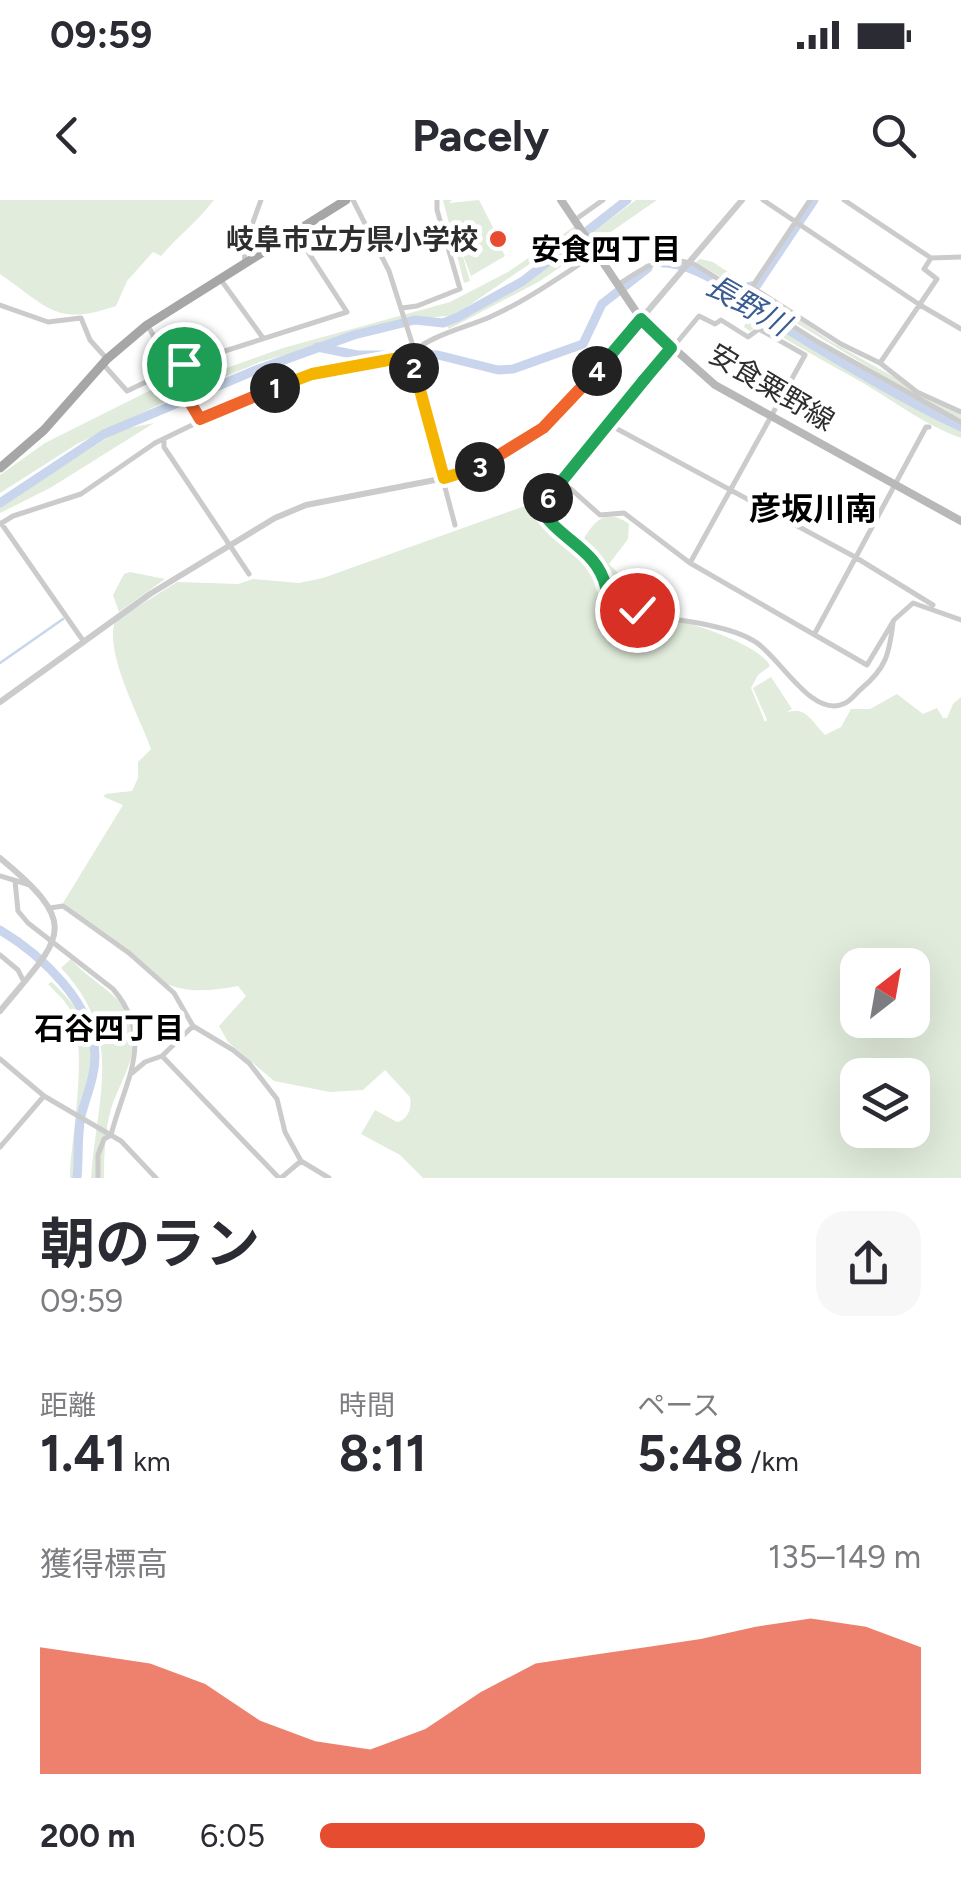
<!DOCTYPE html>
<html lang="ja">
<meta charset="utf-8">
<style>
body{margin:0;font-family:Figtree,"Noto Sans JP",sans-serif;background:#f7f7f7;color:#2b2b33;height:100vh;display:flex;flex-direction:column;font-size:38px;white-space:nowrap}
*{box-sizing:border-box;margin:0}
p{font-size:32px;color:#7c7c81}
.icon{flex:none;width:55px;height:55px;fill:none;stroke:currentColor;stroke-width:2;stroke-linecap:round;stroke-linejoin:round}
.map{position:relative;height:978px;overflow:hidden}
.panel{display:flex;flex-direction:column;background:#fff;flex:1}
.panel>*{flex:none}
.needle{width:65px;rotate:31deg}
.buttons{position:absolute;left:840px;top:748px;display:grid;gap:20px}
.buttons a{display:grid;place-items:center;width:90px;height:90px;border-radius:20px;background:#fff;box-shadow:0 10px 40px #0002;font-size:50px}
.pin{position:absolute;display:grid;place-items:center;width:85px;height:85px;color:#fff;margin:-42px;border:5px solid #fff;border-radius:50%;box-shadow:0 2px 10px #0007}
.km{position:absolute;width:50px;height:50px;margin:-25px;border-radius:50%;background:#222;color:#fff;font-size:28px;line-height:50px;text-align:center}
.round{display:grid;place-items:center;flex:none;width:105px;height:105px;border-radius:30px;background:#f7f7f7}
.overview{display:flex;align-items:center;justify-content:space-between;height:170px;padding:0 40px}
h1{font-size:55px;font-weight:700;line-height:75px}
.stats{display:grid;grid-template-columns:repeat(3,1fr);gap:15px;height:170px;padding:10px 40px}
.stats div{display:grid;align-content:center}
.stats b{font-size:50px;font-weight:700}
.stats small{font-size:28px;font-weight:400}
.stats p{font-size:28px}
.chart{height:280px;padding:20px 40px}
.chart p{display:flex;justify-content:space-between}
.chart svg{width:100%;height:180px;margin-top:10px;fill:#e64d30;opacity:.7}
ul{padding:0 40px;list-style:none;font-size:32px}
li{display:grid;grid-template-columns:160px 120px 1fr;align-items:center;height:75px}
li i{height:25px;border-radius:12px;background:#e64d30}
.status{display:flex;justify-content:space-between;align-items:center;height:70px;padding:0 50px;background:#fff;direction:ltr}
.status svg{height:28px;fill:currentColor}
header{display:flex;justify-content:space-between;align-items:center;height:130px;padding:0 40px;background:#fff;font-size:45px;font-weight:700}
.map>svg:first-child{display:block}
.green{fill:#e1ecdc;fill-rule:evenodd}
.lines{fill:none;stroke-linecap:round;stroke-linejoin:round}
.stream{stroke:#c8d5ec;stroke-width:2.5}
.river{stroke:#c8d5ec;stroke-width:9}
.minor{stroke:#cbcbcb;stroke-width:5}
.tertiary{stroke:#cbcbcb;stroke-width:6}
.secondary{stroke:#b8b8b8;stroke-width:8}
.primary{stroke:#a6a6a6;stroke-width:9}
.split-1-casing{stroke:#fff;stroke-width:20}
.split-2-casing{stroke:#fff;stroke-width:20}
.split-3-casing{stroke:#fff;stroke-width:20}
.split-4-casing{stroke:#fff;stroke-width:20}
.split-5-casing{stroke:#fff;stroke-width:20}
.split-6-casing{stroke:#fff;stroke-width:20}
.split-7-casing{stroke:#fff;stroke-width:20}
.split-1{stroke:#f0652b;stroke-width:12}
.split-2{stroke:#f5b400;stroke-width:12}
.split-3{stroke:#f5b400;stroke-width:12}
.split-4{stroke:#f0652b;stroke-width:12}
.split-5{stroke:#22a559;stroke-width:12}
.split-6{stroke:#22a559;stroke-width:12}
.split-7{stroke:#22a559;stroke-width:12}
.poi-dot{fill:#e64d30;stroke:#fff;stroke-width:4}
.labels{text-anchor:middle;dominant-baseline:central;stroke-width:10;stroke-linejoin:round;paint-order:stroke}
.poi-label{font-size:28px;font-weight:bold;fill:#2e2e2e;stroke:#fff;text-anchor:end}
.street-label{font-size:28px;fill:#2e2e2e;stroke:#fff}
.neighbourhood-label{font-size:30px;font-weight:bold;fill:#000;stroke:#fff}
.water-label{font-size:30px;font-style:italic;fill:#3c5c91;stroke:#fff}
.quarter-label{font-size:32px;font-weight:bold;fill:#000;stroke:#fff}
</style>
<div class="status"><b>09:59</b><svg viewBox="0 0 49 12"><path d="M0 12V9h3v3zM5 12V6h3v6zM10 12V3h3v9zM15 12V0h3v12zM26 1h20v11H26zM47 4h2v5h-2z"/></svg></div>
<header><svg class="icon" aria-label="back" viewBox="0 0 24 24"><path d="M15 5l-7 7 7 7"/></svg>Pacely<svg class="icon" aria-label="search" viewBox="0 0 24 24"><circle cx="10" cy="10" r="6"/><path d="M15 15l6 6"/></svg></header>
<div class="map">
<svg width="961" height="978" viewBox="0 0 961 978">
<rect width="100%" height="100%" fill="#fff"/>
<path class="green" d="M 0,0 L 214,0 C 198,21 178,36 161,56 L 153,52 L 127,81 L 116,106 C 56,127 48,107 0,74 Z
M 443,0 L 452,0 L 449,3 L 479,0 L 504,49 L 502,50 L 505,56 L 471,76 L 461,50 L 470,81 L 464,83 Z
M 636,0 L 657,0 L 540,81 L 449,129 L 446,125 L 514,90 Z
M 575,26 L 579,30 L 455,115 L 410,120 L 260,162 L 171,199 L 77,244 L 0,293 L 0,275 L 45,243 L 171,180 L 176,186 L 283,148 L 450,102 L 508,72 Z
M 700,59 L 713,62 L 830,141 L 961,215 L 961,219 L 936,208 L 696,62 Z
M 718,85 L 924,212 L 961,229 L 961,238 C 922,224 892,199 856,179 C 826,162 796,146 766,127 L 760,126 L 750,131 L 744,127 L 748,116 L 717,92 Z
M 154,223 L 50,288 L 0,313 L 0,307 L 119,230 Z
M 525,306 L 537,307 L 578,349 C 591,326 602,305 629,324 L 628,339 L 609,364 L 619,374 L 604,389 L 624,401 L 642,424 C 649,422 658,419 665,419 C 688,420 762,446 770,466 L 758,475 L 751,488 L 765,522 L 767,520 L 753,488 L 771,477 L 792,509 L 785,513 C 806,505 811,521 825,535 L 841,527 L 851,509 L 870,509 L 897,494 L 923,514 L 937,508 L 943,518 L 947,518 L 953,504 L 961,497 L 961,978 L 423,978 L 400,955 L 361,934 L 375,910 L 397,922 C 408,920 412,908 410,897 L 385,870 L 363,890 L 330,892 L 274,881 L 228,842 L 219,826 L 246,796 L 238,786 C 210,791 186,794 160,781 L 63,703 L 123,605 L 104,597 L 105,594 L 132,591 L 138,578 L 138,562 L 151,549 C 140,517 104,453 115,421 L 177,382 L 238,384 L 253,379 L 299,383 L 323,378 ZM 858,765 L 912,765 L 912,820 L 858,820 ZM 858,875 L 912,875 L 912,930 L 858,930 Z
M 130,372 L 165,379 L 119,412 L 113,395 L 124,374 Z
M 71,759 C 86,778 115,791 127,812 C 146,846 121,878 111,909 C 105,930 104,956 104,978 L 91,978 C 97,895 125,836 61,768 Z
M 52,782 C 66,796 83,813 89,834 C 100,880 77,932 76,978 L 70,978 L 70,970 C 73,930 89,840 69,808 C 64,799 55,792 48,784 Z"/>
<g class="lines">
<path class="stream" d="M 0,463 L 63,419"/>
<path class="river" d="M 663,63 C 703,63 751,107 785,128 C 842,163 900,198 961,227
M 747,87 L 757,85 L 814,0
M 317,147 L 357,155 L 438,155 L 498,170 L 513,169 L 583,144 L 602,104 L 648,68
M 0,303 L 104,234 L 256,170 L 354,135 L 415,120 L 443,123 L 458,117 L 523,81 L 627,0
M 0,730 C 42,755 94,804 95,856 C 95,877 86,896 81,916 C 77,936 79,958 77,978"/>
<path class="minor" d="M 353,0 L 389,71 L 414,149
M 763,0 L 920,105 L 961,129
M 810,0 L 752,87 L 841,144 L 880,163 L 917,192 L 961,212
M 844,0 L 931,58 L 961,57
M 579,17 L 603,0
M 245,63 L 244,47 L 261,0
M 221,80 L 263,138
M 618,85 C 644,67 664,53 696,65 L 818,142 L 961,222
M 0,105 L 48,122 L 81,118 L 90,140 L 107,159
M 402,108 L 417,106 L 460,89 L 437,10 L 437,0
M 148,126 L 200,219
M 410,156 L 455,325
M 880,163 L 937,79 L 924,69 L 931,58
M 103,164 L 127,191 L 184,164 L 347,112 L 295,32
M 608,224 L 855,357 L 933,405
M 164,241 L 164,247 L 249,374
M 562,281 L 600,315 L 624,313 L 690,363 L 867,465 L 894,420 L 913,403 L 961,420
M 528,303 L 539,305 L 547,298 L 699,116 L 715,124 L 721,120 L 748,137 L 759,129 L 805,155 L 690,363
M 539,305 C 556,340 596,347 605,387 C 621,394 639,415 650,416 C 679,420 728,425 754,441 C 778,454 811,518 843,504 C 850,502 855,494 861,489 C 886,468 889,455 893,423
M 1,323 L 84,442
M 0,324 L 13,316 L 81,294 L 155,243 L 252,196 L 312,175 L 408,157 C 426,136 465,128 490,117 C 528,100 562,75 597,53
M 815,433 L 926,227 L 929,227
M 0,676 L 30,685
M 15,681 L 18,711 L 28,723 L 113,789 C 156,839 125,880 111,935 L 104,939 L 98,955 L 98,978
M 50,708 L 63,706 L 129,753 L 174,793 L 193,826 L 233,850 L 249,863 L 277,899 L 285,932 L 301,961 L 329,978
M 0,755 L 18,770 L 24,782
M 162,856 L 279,978
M 0,859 L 44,896 L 121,941 L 156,978
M 132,873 L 145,862 L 162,856 L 193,826
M 0,947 L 44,896
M 281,978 L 301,961"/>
<path class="tertiary" d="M 0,502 L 150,394 L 275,318 L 306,305 L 466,274 L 525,242 L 579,192 L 742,0
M 0,658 C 84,727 61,737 0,811"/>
<path class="secondary" d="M 561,0 L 641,119 L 715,185 L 961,321"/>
<path class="primary" d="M 0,268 L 44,230 L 107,159 L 147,125 L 346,0"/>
</g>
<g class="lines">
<defs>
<path id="split-1" d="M 184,164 L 171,170 L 200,219 L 275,188"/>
<path id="split-2" d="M 275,188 L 312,174 L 410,156 L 414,168"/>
<path id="split-3" d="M 414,168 L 444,278 L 480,267"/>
<path id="split-4" d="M 480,267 L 543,228 L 597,171"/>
<path id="split-5" d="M 597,171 L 641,119 L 671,148 L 644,180"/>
<path id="split-6" d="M 548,298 L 644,180"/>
<path id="split-7" d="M 548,298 L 538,304 C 556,340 596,346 606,387 L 625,397 L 637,410"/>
</defs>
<use href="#split-1" class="split-1-casing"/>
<use href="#split-2" class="split-2-casing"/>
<use href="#split-3" class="split-3-casing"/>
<use href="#split-4" class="split-4-casing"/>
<use href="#split-5" class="split-5-casing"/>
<use href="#split-6" class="split-6-casing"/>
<use href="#split-7" class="split-7-casing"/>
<use href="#split-1" class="split-1"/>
<use href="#split-2" class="split-2"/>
<use href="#split-3" class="split-3"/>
<use href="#split-4" class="split-4"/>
<use href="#split-5" class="split-5"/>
<use href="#split-6" class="split-6"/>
<use href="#split-7" class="split-7"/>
</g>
<circle class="poi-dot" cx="498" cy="39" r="10"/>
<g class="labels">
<g class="poi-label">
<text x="478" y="39">岐阜市立方県小学校</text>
</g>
<g class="street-label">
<text transform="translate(772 187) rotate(31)">安食粟野線</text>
</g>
<g class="neighbourhood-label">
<text x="606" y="49">安食四丁目</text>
<text x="109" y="828">石谷四丁目</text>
</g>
<g class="water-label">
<text transform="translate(748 105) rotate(30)">長野川</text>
</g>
<g class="quarter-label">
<text x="813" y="309">彦坂川南</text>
</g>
</g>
</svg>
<div class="buttons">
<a><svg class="needle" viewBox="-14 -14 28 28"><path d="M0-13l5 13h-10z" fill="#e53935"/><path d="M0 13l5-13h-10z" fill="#7c7c81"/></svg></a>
<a><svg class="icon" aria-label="layers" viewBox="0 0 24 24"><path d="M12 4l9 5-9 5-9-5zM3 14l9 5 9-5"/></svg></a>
</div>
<div class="pin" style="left:184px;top:164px;background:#1e9e55"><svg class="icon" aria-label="arrive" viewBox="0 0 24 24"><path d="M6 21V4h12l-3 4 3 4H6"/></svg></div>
<div class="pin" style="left:637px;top:410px;background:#d93025"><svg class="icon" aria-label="check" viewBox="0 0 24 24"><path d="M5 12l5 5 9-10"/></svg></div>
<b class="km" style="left:275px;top:188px">1</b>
<b class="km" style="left:414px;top:168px">2</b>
<b class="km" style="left:480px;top:267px">3</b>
<b class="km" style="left:597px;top:171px">4</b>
<b class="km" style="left:548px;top:298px">6</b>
</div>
<section class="panel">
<div class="overview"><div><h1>朝のラン</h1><p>09:59</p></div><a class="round"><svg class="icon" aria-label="share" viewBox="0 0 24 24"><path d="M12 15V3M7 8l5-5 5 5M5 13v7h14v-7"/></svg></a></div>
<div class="stats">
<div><p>距離</p><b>1.41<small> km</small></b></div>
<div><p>時間</p><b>8:11</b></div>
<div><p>ペース</p><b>5:48<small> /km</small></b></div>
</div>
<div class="chart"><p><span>獲得標高</span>135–149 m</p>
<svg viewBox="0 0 160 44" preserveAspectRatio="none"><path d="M0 44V13L10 15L20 17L30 22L40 31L50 36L60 38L70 33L80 24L90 17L100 15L110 13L120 11L130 8L140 6L150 8L160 13V44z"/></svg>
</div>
<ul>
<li><b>200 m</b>6:05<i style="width:64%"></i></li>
</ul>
</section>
